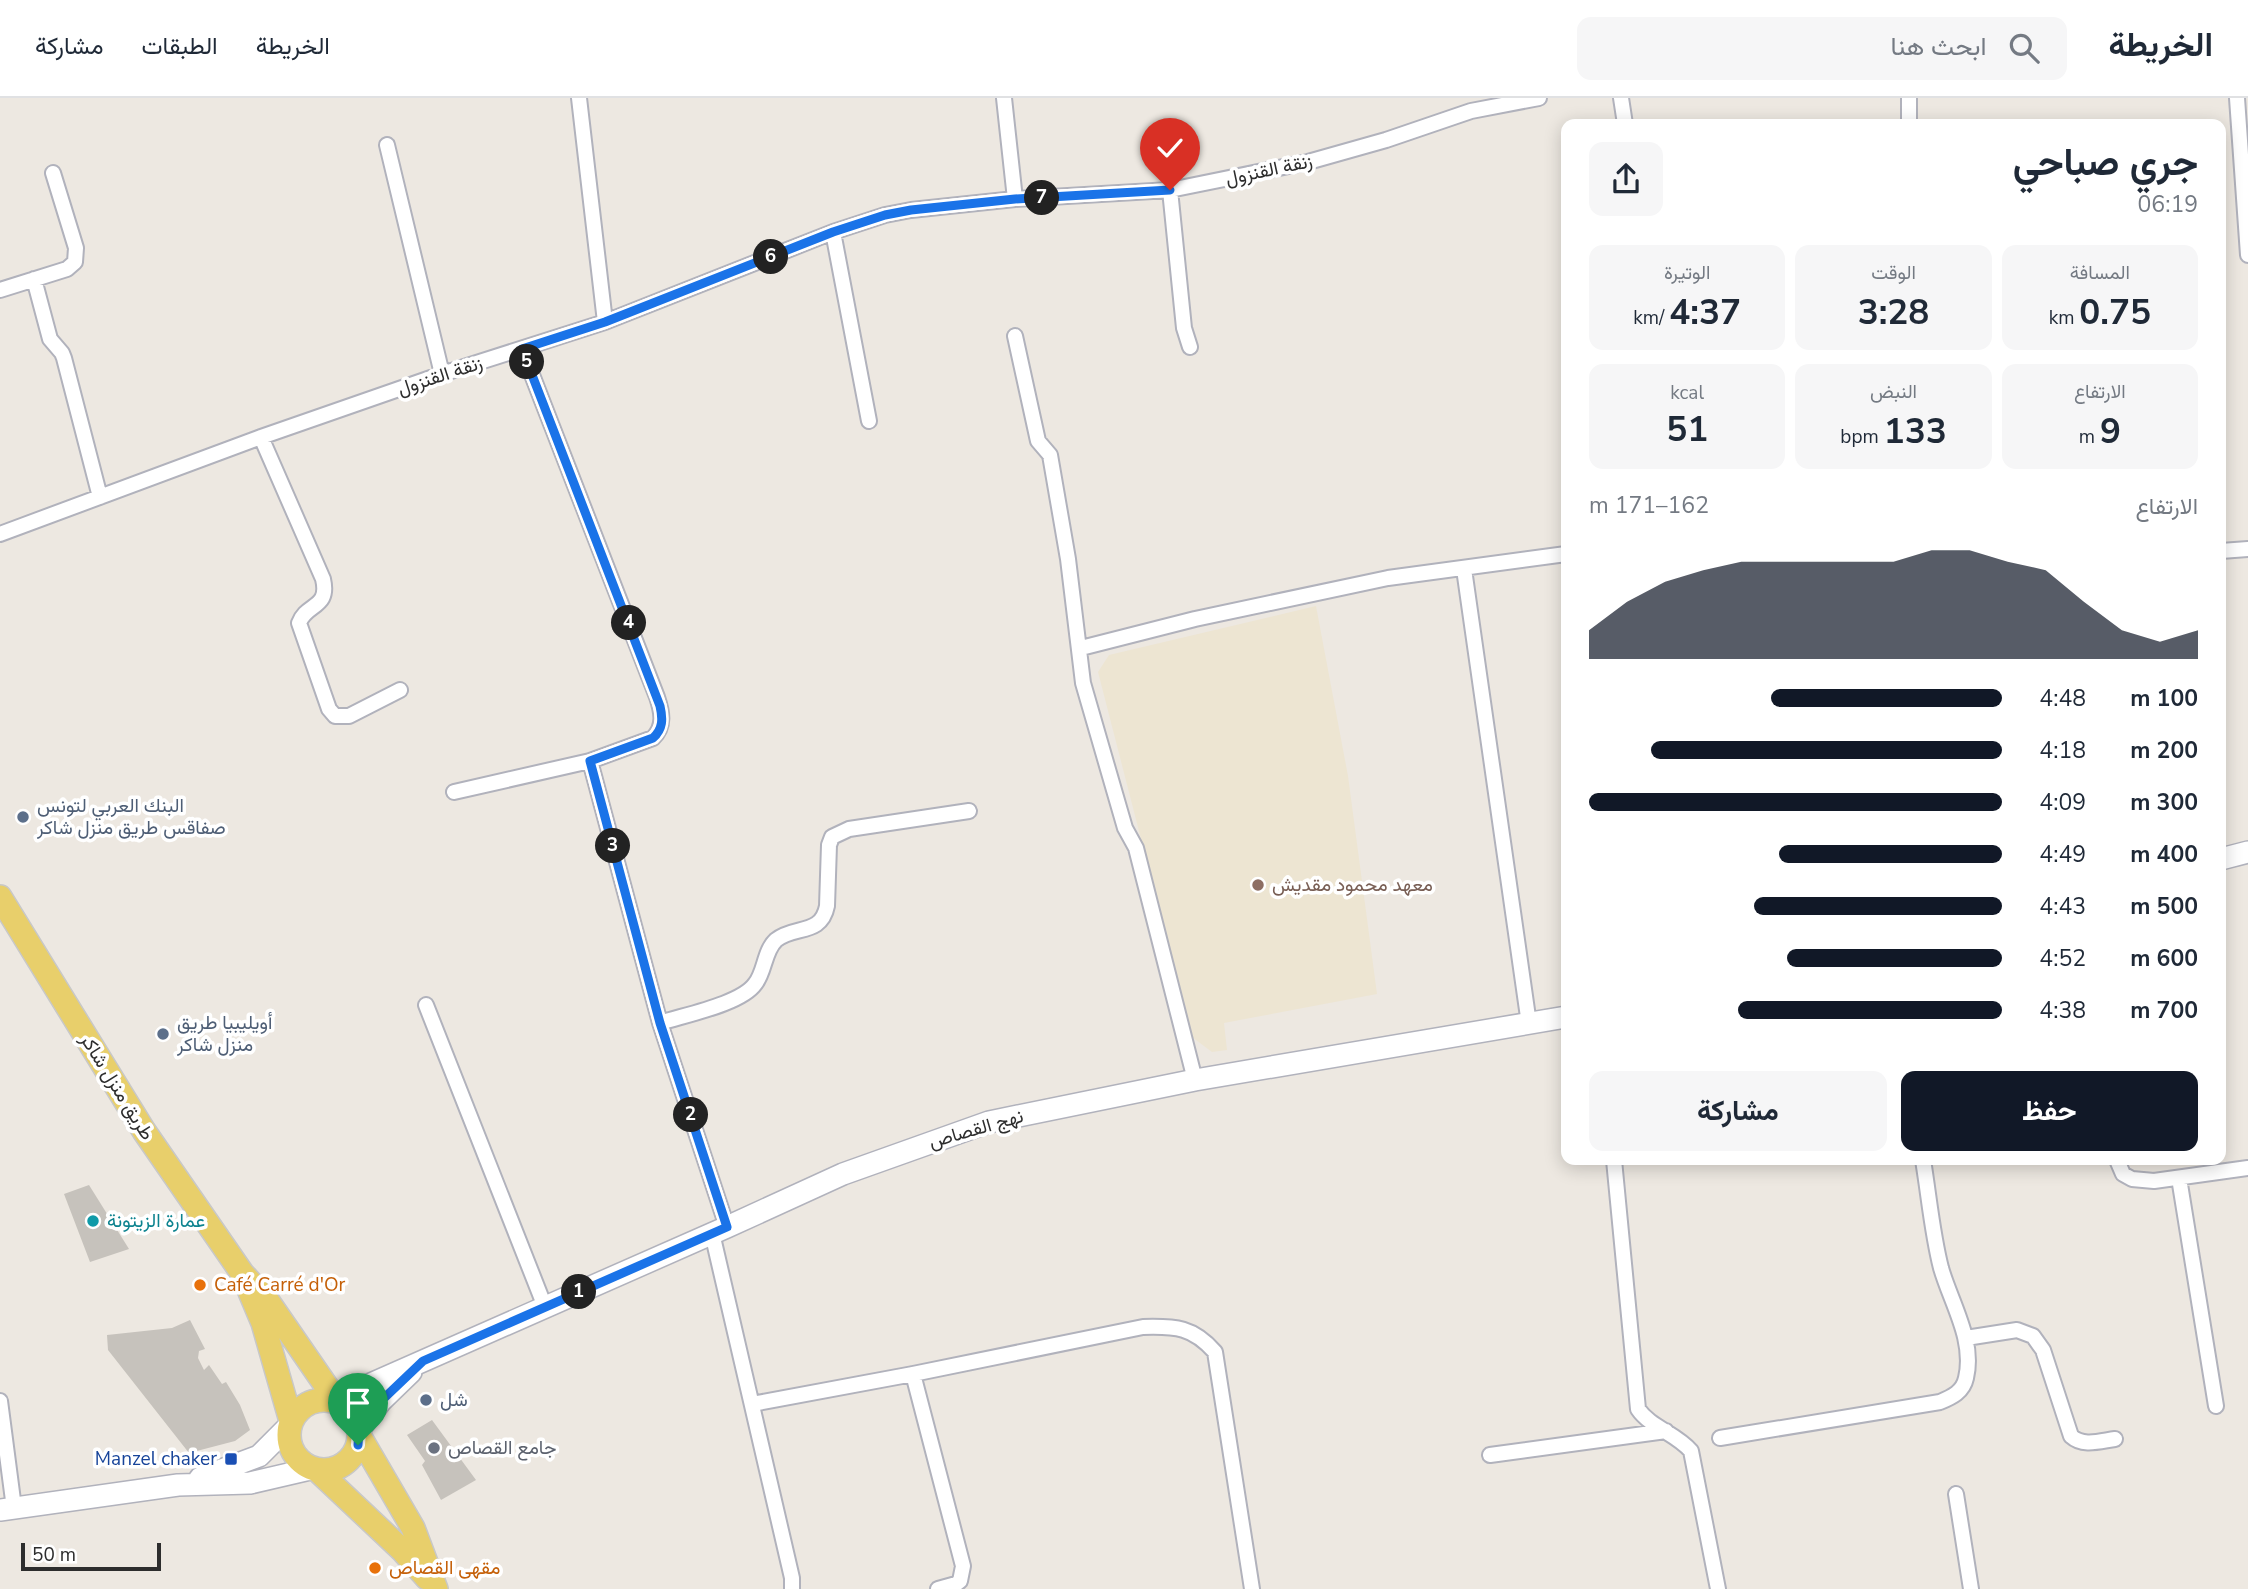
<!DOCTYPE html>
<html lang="ar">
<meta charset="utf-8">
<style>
body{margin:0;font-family:"Nunito Sans",Vazirmatn,sans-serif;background:#f6f6f7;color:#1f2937;direction:rtl;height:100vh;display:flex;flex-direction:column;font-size:26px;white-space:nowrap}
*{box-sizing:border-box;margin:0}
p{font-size:23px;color:#747a83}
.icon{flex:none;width:38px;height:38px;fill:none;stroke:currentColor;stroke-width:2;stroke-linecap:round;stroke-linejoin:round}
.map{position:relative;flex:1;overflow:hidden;direction:ltr}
.drawer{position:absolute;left:1561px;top:21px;width:665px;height:1046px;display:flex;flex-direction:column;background:#fff;border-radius:14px;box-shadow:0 4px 18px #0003;direction:rtl}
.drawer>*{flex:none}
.scale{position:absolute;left:21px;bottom:18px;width:140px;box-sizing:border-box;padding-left:7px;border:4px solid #2d2d2d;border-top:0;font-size:19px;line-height:24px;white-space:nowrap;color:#2d2d2d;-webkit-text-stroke:5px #fff;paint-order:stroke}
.pin{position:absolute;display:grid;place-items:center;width:60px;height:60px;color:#fff;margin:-72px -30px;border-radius:50% 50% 50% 0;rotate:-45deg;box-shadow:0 0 7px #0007}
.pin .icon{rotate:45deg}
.km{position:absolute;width:35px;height:35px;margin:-18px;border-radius:50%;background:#222;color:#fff;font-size:19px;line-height:35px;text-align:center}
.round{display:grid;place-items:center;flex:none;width:74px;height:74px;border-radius:14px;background:#f6f6f7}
.headline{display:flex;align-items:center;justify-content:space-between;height:119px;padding:0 28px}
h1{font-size:38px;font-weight:700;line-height:52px}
.stats{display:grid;grid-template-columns:repeat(3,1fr);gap:10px;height:119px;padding:7px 28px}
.stats div{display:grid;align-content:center;border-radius:14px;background:#f6f6f7;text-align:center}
.stats b{font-size:35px;font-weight:700}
.stats small{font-size:19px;font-weight:400}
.stats p{font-size:19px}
.chart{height:196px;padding:14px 28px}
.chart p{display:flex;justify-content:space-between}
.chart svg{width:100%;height:126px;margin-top:7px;fill:#111827;opacity:.7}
.cta{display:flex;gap:14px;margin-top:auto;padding:14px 28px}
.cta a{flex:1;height:80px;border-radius:14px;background:#111827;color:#fff;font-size:28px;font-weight:700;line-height:80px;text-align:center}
.cta a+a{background:#f6f6f7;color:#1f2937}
ul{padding:0 28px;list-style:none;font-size:23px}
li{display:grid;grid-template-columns:112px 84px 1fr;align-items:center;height:52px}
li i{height:18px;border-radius:9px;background:#111827}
header{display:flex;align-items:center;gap:42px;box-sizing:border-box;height:98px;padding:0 35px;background:#fff;border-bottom:2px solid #e0e1e3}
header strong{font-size:33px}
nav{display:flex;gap:38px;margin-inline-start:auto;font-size:24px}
.search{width:490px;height:63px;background:#f6f6f7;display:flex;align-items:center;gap:18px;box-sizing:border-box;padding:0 24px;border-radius:14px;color:#747a83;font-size:26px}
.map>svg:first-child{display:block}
.education{fill:#ede5d2}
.building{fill:#c6c2bc}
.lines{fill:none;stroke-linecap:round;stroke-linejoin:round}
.street-casing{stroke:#b1b2bc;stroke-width:18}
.secondary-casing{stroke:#b1b2bc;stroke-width:24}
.primary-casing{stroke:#c8c8c8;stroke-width:26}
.street{stroke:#fff;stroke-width:14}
.secondary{stroke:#fff;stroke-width:21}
.primary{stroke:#e8cf6b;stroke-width:23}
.route-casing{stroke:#fff;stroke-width:14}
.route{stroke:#1a73e8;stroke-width:9}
.service-dot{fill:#5c6f8a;stroke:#fff;stroke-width:2.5}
.education-dot{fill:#8d6e63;stroke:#fff;stroke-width:2.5}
.culture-dot{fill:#0f9aa8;stroke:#fff;stroke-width:2.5}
.food-dot{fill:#e8710a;stroke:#fff;stroke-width:2.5}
.worship-dot{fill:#6b7280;stroke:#fff;stroke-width:2.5}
.transit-dot{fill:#1a4fb4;stroke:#fff;stroke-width:2.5}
.labels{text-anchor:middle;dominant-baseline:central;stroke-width:7;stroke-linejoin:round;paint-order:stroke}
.street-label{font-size:19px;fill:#2d2d2d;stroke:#fff}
.service-label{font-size:19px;fill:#4e5e75;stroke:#fff;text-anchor:start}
.education-label{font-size:19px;fill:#785e54;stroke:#fff;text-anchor:start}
.culture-label{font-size:19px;fill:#0d838f;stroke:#fff;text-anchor:start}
.food-label{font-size:19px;fill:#c56008;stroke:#fff;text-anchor:start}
.worship-label{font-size:19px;fill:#5b616d;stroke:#fff;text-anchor:start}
.transit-label{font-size:19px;fill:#164399;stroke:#fff;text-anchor:end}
</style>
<header>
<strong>الخريطة</strong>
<div class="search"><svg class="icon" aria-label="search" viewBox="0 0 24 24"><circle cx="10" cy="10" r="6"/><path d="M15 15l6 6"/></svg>ابحث هنا</div>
<nav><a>الخريطة</a><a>الطبقات</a><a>مشاركة</a></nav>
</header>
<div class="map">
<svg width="2248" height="1491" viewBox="0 0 2248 1491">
<rect width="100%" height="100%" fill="#ede8e1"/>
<path class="education" d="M 1316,508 L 1348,678 L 1377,896 L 1224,925 L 1227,952 L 1212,954 L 1192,939 L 1098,574 L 1109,557 Z"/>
<path class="building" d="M 89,1087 L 129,1151 L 90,1164 L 64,1096 Z
M 190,1222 L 205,1251 L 199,1253 L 198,1260 L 204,1272 L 209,1267 L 222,1286 L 226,1284 L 240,1307 L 250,1332 L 235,1343 L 189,1355 L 108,1252 L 107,1237 L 172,1230 Z
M 432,1322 L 476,1382 L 441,1402 L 422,1367 L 425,1363 L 407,1337 Z"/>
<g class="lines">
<defs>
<path id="street" d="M 579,0 L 605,224
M 1004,0 L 1015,101
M 1621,0 L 1625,26
M 2237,0 L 2248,157
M 1909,26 L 1909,0
M 387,47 L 442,276
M 1170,92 L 1184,230 L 1190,249
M 833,134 L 869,323
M 34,181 L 50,241 L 62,255 L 64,260 L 100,399
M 0,192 L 67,171 L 75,164 L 76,150 L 53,75
M 1015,238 L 1038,343 L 1050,357 L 1068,461 L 1083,585 L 1125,730 L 1136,750 L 1195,982
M 261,339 L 323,481 C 330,511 306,505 299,525 L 329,611 L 335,618 L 349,618 L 400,592
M 0,436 L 261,339 L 442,276 L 605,224 L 833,134 L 885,117 L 911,112 L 1015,101 L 1170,92 L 1308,64 L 1386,42 L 1471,13 L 1539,0
M 2221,453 L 2248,451
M 1464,471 L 1529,926
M 1081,550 L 1195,521 L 1388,480 L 1566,456
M 590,663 L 660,925 L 727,1129
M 454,694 L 590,663 L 653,640 C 665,628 662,614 657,599 L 522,251
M 426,907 L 545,1209
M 660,925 C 684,917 741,906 755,886 C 765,874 764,853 776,842 C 795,827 821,838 827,808 L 829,747 L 832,739 L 849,731 L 969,713
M 1614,1062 L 1638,1311 C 1650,1329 1677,1336 1691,1353 L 1718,1491
M 2117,1062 L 2123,1076 L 2132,1081 L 2154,1083 L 2248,1070
M 2179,1080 L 2216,1308
M 712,1135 L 792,1480 L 792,1491
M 1966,1240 L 2017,1232 L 2033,1238 L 2043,1252 L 2071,1338 C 2083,1349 2100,1343 2115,1341
M 913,1276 L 963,1468 L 960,1483 L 956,1486 L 938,1491
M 0,1303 L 14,1410
M 752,1306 L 913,1276 L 1143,1229 C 1176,1228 1193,1229 1215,1254 L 1252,1491
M 1720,1340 L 1940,1304 C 1952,1299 1963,1294 1966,1280 C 1975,1242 1951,1205 1941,1170 C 1932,1135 1929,1098 1923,1062
M 1490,1357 L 1666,1333
M 1956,1396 L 1971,1491"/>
<path id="secondary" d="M 2221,761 L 2248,754
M 342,1307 L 364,1289 L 727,1129 L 843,1076 L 989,1024 L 1195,982 L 1566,919
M 359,1332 L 381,1303 L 411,1274
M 200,1380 L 259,1358 L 289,1328
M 0,1412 L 178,1387 L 250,1385 L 310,1371"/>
<path id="primary" d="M 0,799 L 144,1033 L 242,1175 L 267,1202 L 338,1305
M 250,1194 L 263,1225 L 291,1323
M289 1337a35 35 0 1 1 70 0a35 35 0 1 1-70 0Z
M 360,1339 L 413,1430 L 436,1491
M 317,1372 L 403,1453 L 427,1480"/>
</defs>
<use href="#street" class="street-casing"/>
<use href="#secondary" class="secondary-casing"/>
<use href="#primary" class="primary-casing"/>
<use href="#street" class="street"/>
<use href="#secondary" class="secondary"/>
<use href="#primary" class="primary"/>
</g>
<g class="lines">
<defs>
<path id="route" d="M 358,1347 L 359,1332 L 381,1303 L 423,1263 L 727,1129 L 660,925 L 590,663 L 653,640 C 663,631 663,621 660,608 L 522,251 L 605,224 L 833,134 L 885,117 L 911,112 L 1015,101 L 1170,92"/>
</defs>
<use href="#route" class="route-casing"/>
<use href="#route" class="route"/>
</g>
<g class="service-dot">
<circle cx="23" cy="719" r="7"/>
<circle cx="163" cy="936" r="7"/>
<circle cx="426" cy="1302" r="7"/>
</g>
<circle class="education-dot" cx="1258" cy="787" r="7"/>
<circle class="culture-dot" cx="93" cy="1123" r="7"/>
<g class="food-dot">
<circle cx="200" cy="1187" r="7"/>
<circle cx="375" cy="1470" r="7"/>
</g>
<circle class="worship-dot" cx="434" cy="1350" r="7"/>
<rect class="transit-dot" x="224" y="1354" width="14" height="14" rx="3.5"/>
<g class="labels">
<g class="street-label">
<text transform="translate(1269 72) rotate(-12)">زنقة القنزول</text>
<text transform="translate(440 278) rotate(-18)">زنقة القنزول</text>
<text transform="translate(117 989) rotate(58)">طريق منزل شاكر</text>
<text transform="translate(976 1031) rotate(-16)">نهج القصاص</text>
</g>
<g class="service-label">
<text x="37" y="708">البنك العربي لتونس<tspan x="37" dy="22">صفاقس طريق منزل شاكر</tspan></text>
<text x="177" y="925">أويليبيا طريق<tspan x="177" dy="22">منزل شاكر</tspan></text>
<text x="440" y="1302">شل</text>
</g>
<g class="education-label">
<text x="1272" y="787">معهد محمود مقديش</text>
</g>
<g class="culture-label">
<text x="107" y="1123">عمارة الزيتونة</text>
</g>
<g class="food-label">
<text x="214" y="1187">Café Carré d'Or</text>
<text x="389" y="1470">مقهى القصاص</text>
</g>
<g class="worship-label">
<text x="448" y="1350">جامع القصاص</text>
</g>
<g class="transit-label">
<text x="217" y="1361">Manzel chaker</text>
</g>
</g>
</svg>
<div class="scale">50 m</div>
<div class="pin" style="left:358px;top:1347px;background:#1e9e55"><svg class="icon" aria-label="arrive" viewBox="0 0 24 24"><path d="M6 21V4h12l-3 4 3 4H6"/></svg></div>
<div class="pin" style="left:1170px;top:92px;background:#d93025"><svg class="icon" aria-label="check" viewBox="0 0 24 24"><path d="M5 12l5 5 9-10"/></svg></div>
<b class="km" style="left:579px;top:1194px">1</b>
<b class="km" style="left:691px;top:1017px">2</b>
<b class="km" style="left:613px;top:748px">3</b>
<b class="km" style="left:629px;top:525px">4</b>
<b class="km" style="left:527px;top:264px">5</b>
<b class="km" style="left:771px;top:159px">6</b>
<b class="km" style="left:1042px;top:100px">7</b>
<section class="drawer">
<div class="headline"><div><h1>جري صباحي</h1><p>06:19</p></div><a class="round"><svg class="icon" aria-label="share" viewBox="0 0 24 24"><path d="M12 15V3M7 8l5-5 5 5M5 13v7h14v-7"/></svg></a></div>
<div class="stats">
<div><p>المسافة</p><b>0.75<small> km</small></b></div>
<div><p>الوقت</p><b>3:28</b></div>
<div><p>الوتيرة</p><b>4:37<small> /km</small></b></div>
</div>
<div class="stats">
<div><p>الارتفاع</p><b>9<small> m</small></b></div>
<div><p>النبض</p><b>133<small> bpm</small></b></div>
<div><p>kcal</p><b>51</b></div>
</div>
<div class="chart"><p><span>الارتفاع</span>162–171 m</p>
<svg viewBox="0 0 160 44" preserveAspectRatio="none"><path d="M0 44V34L10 24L20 17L30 13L40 10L50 10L60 10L70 10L80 10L90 6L100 6L110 10L120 13L130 24L140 34L150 38L160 34V44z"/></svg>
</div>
<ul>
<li><b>100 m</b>4:48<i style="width:56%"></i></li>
<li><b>200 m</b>4:18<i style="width:85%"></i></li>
<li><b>300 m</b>4:09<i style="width:100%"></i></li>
<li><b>400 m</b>4:49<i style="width:54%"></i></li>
<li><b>500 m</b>4:43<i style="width:60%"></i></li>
<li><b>600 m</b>4:52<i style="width:52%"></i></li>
<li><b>700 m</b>4:38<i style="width:64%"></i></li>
</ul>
<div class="cta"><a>حفظ</a><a>مشاركة</a></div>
</section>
</div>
